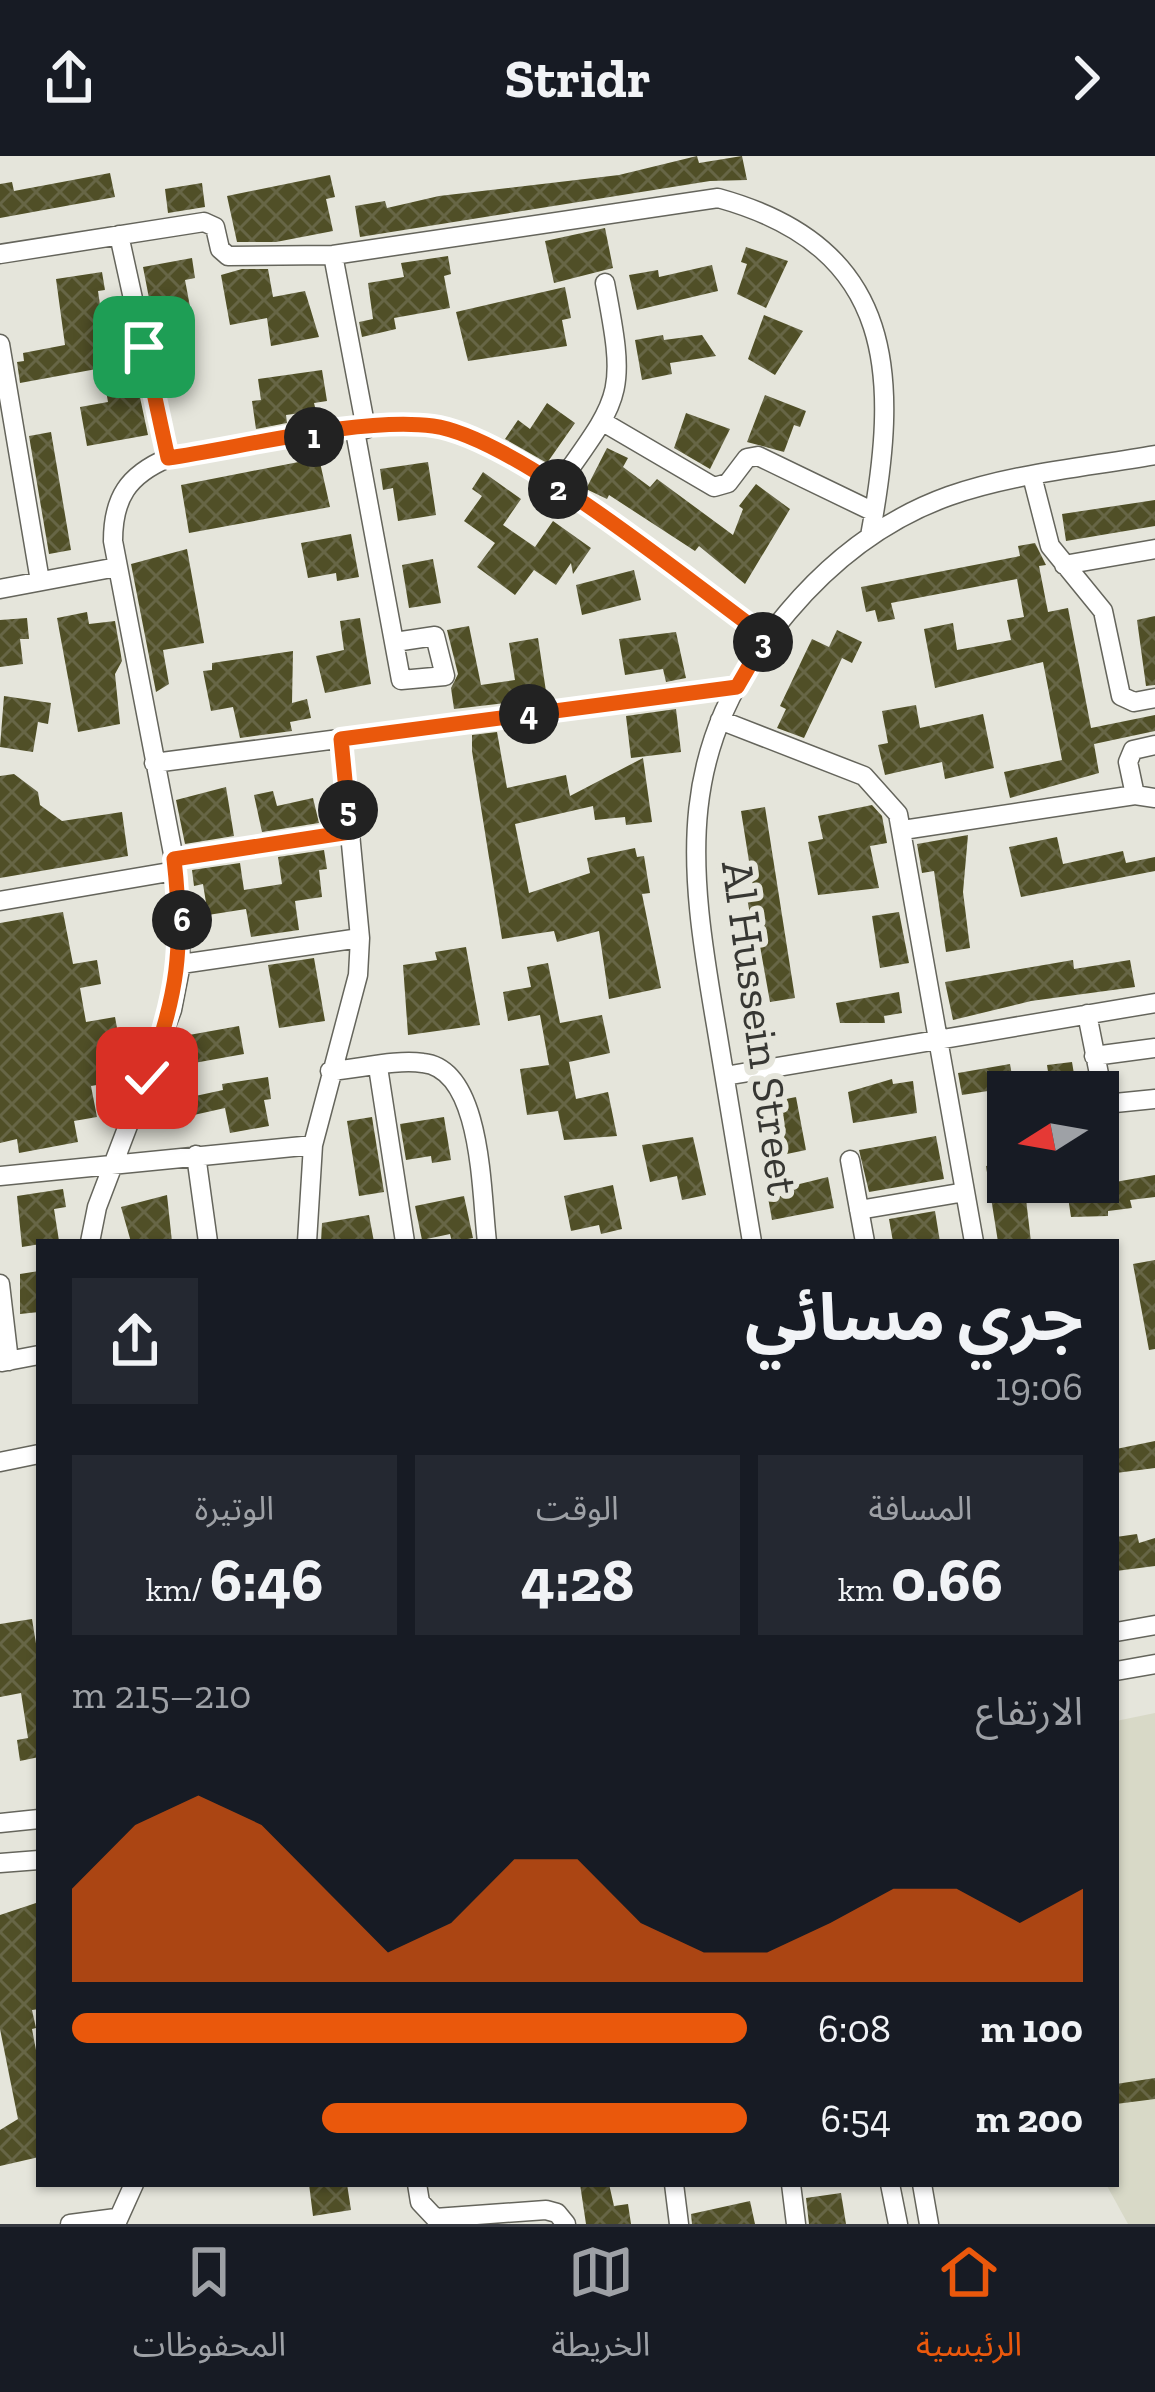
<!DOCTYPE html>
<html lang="ar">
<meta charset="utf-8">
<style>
body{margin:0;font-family:"Zilla Slab","Noto Sans Arabic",serif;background:#242831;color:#f1f3f6;direction:rtl;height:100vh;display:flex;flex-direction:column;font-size:45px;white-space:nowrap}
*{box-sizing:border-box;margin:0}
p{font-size:39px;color:#9ea1a6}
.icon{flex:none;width:66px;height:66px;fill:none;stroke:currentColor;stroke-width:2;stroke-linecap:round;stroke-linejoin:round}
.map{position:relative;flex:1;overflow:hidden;direction:ltr}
.panel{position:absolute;left:36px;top:1083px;width:1083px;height:948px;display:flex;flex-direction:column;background:#171b24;border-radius:0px;box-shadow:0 3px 9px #0004;direction:rtl}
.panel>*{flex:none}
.needle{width:78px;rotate:259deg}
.tools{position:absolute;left:987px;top:915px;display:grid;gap:24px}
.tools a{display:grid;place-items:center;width:132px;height:132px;border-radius:0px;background:#171b24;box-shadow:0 3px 9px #0004;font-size:60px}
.pin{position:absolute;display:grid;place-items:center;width:102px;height:102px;color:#fff;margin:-51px;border-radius:24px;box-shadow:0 6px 18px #0006}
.km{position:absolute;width:60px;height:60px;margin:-30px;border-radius:50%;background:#222;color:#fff;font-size:33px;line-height:60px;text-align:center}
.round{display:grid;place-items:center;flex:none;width:126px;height:126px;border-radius:0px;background:#242831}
.summary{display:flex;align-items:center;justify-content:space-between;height:204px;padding:0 36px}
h1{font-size:66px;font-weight:700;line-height:90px}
.metrics{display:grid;grid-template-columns:repeat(3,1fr);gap:18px;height:204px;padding:12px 36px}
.metrics div{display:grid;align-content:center;border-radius:0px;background:#242831;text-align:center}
.metrics b{font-size:60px;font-weight:700}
.metrics small{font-size:33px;font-weight:400}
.metrics p{font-size:33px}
.chart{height:336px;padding:24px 36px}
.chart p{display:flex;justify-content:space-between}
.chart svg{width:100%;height:216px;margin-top:12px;fill:#ea580c;opacity:.7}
ul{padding:0 36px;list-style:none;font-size:39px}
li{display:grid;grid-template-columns:192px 144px 1fr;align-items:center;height:90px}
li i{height:30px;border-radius:15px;background:#ea580c}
header{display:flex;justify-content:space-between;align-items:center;height:156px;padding:0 36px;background:#171b24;font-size:54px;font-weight:700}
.dock{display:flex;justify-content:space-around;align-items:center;height:168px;border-top:3px solid #363941;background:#171b24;font-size:33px;color:#9ea1a6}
.dock a{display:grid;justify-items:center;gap:6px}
.dock .current{color:#ea580c}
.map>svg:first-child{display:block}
.built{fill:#d8d9c7}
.building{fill:url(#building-cross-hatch)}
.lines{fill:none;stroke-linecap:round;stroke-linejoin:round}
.minor-casing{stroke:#65655c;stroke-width:21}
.minor{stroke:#fff;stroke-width:18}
.route-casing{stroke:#fff;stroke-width:24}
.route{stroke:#ea580c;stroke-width:15}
.labels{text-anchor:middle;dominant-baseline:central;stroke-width:12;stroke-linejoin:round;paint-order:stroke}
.street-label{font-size:45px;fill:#373733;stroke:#e5e5db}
</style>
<header><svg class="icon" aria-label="forward" viewBox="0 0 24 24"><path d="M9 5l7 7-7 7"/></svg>Stridr<svg class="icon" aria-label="share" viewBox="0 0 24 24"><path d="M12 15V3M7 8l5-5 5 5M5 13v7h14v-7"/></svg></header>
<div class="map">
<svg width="1155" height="2068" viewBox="0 0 1155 2068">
<defs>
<pattern id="building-cross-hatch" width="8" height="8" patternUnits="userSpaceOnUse" patternTransform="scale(3)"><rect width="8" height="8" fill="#504f27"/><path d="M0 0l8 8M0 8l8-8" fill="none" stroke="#676646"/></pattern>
</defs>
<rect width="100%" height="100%" fill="#e5e5db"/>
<path class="built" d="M 1155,1557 L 1155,2068 L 1128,2068 L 1106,2028 L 1116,2028 L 1116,1565 Z"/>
<path class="building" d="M 697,0 L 699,7 L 742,0 L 747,24 L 710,25 L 360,81 L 355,50 L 385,45 L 387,52 L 439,40 L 619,19 Z
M 110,17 L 115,41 L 0,62 L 0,28 L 12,26 L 14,35 Z
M 330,19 L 335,41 L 326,43 L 333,75 L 276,86 L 237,86 L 227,40 Z
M 202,27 L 205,51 L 168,57 L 165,33 Z
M 605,72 L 613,112 L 554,127 L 545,85 Z
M 746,91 L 788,105 L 766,152 L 737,138 L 747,108 L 741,106 Z
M 448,100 L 451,118 L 444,120 L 450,152 L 394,162 L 396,173 L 362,181 L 359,166 L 373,163 L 368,127 L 404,121 L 401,107 Z
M 192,102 L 195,122 L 185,124 L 191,156 L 153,163 L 143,111 Z
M 712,109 L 718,135 L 637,154 L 629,119 L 658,114 L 659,121 Z
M 242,113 L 268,113 L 273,141 L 305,135 L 319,181 L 271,190 L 267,162 L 230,169 L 221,119 Z
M 102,116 L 105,134 L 98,135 L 105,184 L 127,180 L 148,279 L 87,290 L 80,251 L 108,246 L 102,212 L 20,227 L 17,206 L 24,205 L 23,197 L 65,189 L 56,123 Z
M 565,131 L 571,162 L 562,164 L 567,190 L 468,205 L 456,156 Z
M 764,159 L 803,175 L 775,219 L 748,203 Z
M 663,179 L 664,184 L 702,179 L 716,200 L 670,207 L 672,218 L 642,224 L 635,184 Z
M 322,214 L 327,245 L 314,247 L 316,255 L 286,259 L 287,267 L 256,273 L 252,245 L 261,244 L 258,223 Z
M 765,239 L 806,255 L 800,271 L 794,269 L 784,296 L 747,286 Z
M 547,247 L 575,267 L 547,307 L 505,283 L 518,264 L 530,273 Z
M 686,257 L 730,273 L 710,313 L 674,292 Z
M 51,276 L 71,394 L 49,398 L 29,280 Z
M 607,292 L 628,302 L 623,311 L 650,331 L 657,323 L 733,379 L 743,353 L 739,350 L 756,328 L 790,353 L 745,428 L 699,390 L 695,395 L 609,339 L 607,343 L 586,333 Z
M 319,302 L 330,351 L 189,377 L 181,329 Z
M 428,306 L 436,359 L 398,365 L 393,332 L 383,334 L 380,313 Z
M 483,316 L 521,343 L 503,369 L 535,391 L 553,365 L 591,392 L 573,418 L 571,407 L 556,429 L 534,414 L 515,439 L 477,411 L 495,387 L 464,365 L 482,340 L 472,333 Z
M 1155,344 L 1155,370 L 1066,385 L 1062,358 Z
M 351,378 L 359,421 L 337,425 L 336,417 L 308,422 L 301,387 Z
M 1035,387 L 1046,409 L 1039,410 L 1048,456 L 1068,452 L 1091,572 L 1155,559 L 1155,575 L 1094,588 L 1099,617 L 1010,642 L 1004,616 L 1062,604 L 1043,506 L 935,532 L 924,473 L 953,467 L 957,494 L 1011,484 L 1007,464 L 1024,461 L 1017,423 L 891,447 L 895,463 L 878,466 L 875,454 L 866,456 L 861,431 L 1020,400 L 1018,390 Z
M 187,393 L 204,487 L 163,494 L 169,528 L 156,536 L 131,408 Z
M 433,403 L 441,447 L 409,452 L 402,409 Z
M 634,414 L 641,444 L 582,459 L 576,429 Z
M 87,456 L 89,468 L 115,465 L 122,505 L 115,518 L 120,568 L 78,576 L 57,462 Z
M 1155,460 L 1155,529 L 1146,530 L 1137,464 Z
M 27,462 L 29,483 L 20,483 L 23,508 L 0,511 L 0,464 Z
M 360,462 L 371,528 L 325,537 L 316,500 L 344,494 L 340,465 Z
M 469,470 L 481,529 L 515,524 L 509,487 L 538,482 L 547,542 L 454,553 L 451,532 L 458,518 L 447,474 Z
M 837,474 L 862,486 L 852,507 L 842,502 L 804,582 L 777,572 L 786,553 L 780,550 L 812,483 L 829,491 Z
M 676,476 L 686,522 L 666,526 L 663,513 L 625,519 L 619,483 Z
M 293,495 L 292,547 L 307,543 L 311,562 L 290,566 L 292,575 L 240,582 L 233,551 L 211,555 L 203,515 L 212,514 L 212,507 Z
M 4,540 L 51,547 L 48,568 L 38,566 L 33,596 L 0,591 Z
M 916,549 L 920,572 L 983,558 L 994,612 L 945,623 L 942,606 L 885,619 L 878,589 L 888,587 L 882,555 Z
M 676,553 L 681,596 L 631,602 L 626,560 Z
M 497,576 L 507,632 L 566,619 L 570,640 L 643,602 L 652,666 L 626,669 L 625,661 L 595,664 L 593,650 L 515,668 L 529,737 L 590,717 L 587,702 L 635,692 L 637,701 L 644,700 L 650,737 L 642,738 L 661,832 L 609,843 L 599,775 L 557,786 L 554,775 L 502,783 L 472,595 L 472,579 Z
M 14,618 L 38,636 L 40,649 L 62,665 L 122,656 L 128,700 L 0,722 L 0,620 Z
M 226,631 L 234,680 L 185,688 L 176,644 Z
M 273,635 L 277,650 L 313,642 L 319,667 L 262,676 L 254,639 Z
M 872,649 L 882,660 L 887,687 L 870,690 L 879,732 L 818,739 L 808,686 L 823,683 L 818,660 Z
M 765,651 L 795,842 L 770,846 L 756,768 L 752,769 L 747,742 L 754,741 L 752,724 L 741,655 Z
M 968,679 L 963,736 L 970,792 L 946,796 L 934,715 L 922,717 L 917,688 Z
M 1057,681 L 1063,708 L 1123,695 L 1126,707 L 1155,701 L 1155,715 L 1021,741 L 1009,691 Z
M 324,694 L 327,713 L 319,714 L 322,741 L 295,745 L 299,774 L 251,781 L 246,753 L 208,759 L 203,728 L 194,730 L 192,714 L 240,707 L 244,734 L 282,728 L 278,701 Z
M 63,756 L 73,808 L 97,804 L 101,828 L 80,832 L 86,866 L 115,861 L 124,910 L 105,913 L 108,927 L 91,930 L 97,961 L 74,965 L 78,986 L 19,997 L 17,983 L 0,987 L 0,767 Z
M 899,756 L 909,807 L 880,812 L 872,760 Z
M 466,791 L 480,869 L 408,879 L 403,809 L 437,804 L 435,796 Z
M 314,802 L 325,865 L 279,872 L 268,809 Z
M 1073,804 L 1074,813 L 1130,804 L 1135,831 L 1031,845 L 953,864 L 945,826 Z
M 548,807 L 560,867 L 602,859 L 610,897 L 569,906 L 576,943 L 608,936 L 617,980 L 564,984 L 558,955 L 527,959 L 520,913 L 549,909 L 540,859 L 508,865 L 503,836 L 531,831 L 527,811 Z
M 899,836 L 902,857 L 884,860 L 885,867 L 840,867 L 836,847 Z
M 239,870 L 244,898 L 194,907 L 189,879 Z
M 1072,906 L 1077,936 L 1051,936 L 1047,909 Z
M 1010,908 L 1014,931 L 962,939 L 958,917 Z
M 268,921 L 271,943 L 264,944 L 269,970 L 230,977 L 225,952 L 167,965 L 163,947 L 223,934 L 222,928 Z
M 892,923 L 893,928 L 913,925 L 917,957 L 853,967 L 848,936 Z
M 796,941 L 806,994 L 782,999 L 771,946 Z
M 372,961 L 384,1036 L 359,1040 L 347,965 Z
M 444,961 L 451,1004 L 432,1007 L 431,1000 L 406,1004 L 400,968 Z
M 936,980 L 944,1023 L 869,1036 L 859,994 Z
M 693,981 L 706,1039 L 682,1044 L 677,1020 L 650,1026 L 642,989 Z
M 1008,1007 L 1008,1026 L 1024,1026 L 1031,1086 L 998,1086 L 986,1010 Z
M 1155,1019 L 1155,1041 L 1130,1044 L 1132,1052 L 1108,1055 L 1108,1060 L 1071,1061 L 1068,1041 L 1082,1039 L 1081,1032 Z
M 828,1021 L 834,1052 L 772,1064 L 767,1036 Z
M 613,1029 L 622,1073 L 601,1078 L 599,1069 L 571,1075 L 564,1040 Z
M 63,1033 L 66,1051 L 54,1053 L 59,1085 L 22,1091 L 17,1040 Z
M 167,1039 L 172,1086 L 131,1086 L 121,1051 Z
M 464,1040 L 473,1082 L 452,1086 L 450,1078 L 422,1084 L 415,1050 Z
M 935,1055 L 940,1086 L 893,1086 L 889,1063 Z
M 369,1059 L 374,1086 L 321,1086 L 322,1067 Z
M 1155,1104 L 1155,1193 L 1149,1194 L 1133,1108 Z
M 39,1115 L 39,1156 L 20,1158 L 20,1118 Z
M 1155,1285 L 1155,1312 L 1116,1317 L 1116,1293 Z
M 1137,1378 L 1139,1387 L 1155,1382 L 1155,1410 L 1116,1415 L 1116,1381 Z
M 32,1463 L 39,1506 L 39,1601 L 20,1605 L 17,1584 L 28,1582 L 21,1537 L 0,1541 L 0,1468 Z
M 39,1746 L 39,1853 L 32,1854 L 36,1872 L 32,1873 L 39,1910 L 39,2001 L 0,2010 L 0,1974 L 18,1963 L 0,1873 L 0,1759 Z
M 1155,1922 L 1155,1943 L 1116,1948 L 1116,1928 Z
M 309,2028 L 347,2028 L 351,2054 L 313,2060 Z
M 580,2028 L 609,2028 L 614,2050 L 628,2048 L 631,2068 L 586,2068 Z
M 841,2037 L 846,2068 L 809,2068 L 806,2042 Z
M 750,2045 L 755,2068 L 692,2068 L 691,2058 Z"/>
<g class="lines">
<defs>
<path id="minor" d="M 119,79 L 168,302
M 0,98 L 204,66 L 215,71 L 220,93 L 228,100 L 333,99 L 718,42 C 899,92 899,222 870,380
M 333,99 L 366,273
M 0,188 L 40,425
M 603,266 L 714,331 L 728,327 L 747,302 L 758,300 L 874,356
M 355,275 L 401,524 L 445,520 L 435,480 L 395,486
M 1032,320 L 1050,390 L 1103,455 L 1121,540 L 1134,546 L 1155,542
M 556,332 C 622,239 627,241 605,127
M 1064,409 L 1155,393
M 0,433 L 117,411
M 720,564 L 864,620 L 898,658 L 974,1086
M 1155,589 L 1133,594 L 1128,606 L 1135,639 L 1155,642
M 154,607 L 737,531
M 903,674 L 1135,639
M 174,703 L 350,676
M 0,745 L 175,715
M 181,808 L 360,782
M 1087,858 L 1105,948 L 1155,943
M 1094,900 L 1155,892
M 378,911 L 405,1086
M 330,915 C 359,913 395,903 423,907 C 483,913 481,1039 487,1086
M 725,920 L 1155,847
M 196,999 L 208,1086
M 850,1004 L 865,1086
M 0,1020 L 313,989
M 859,1054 L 965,1036
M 90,1086 L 97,1051 L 172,854 L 181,808 L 174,703 L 113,385 C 113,342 128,319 168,302 C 243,291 360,261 433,270 C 515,281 692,429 766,481
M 307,1086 L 313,989 L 358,819 L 360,782 L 341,583
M 752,1086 C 740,1014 728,942 716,869 C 688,706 673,592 788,456 C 831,405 885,363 949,340 C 1015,317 1087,311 1155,299
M 0,1128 L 9,1205
M 2,1206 L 39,1199
M 0,1306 L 39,1298
M 1116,1476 L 1155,1469
M 1116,1515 L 1155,1508
M 0,1667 L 39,1663
M 0,1707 L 39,1704
M 417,2028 L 420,2046 L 435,2062 L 546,2054 L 557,2057 L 566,2068
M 674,2028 L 679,2068
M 791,2028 L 796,2068
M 890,2028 L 898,2068
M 922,2028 L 929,2068
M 70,2068 L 116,2062
M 116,2068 L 134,2028"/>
</defs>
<use href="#minor" class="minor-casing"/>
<use href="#minor" class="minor"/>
</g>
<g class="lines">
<defs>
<path id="route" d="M 144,191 L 168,302 C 243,291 360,261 433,270 C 515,281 692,428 766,481 L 737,531 L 341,583 L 350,676 L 174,703 C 184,791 178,839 147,922"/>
</defs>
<use href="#route" class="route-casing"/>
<use href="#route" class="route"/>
</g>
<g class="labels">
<g class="street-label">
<text transform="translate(760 872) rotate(82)">Al Hussein Street</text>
</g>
</g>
</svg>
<div class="tools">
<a><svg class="needle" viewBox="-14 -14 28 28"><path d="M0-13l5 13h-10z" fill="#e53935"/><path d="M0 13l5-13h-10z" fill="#9ea1a6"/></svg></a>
</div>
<div class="pin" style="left:144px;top:191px;background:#1e9e55"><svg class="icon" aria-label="arrive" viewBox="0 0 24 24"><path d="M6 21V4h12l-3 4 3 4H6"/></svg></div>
<div class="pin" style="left:147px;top:922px;background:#d93025"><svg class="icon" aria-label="check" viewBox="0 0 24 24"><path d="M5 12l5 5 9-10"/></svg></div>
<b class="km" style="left:314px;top:281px">1</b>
<b class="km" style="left:558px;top:333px">2</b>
<b class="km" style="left:763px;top:486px">3</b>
<b class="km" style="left:529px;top:558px">4</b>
<b class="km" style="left:348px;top:654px">5</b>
<b class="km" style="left:182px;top:764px">6</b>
<section class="panel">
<div class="summary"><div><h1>جري مسائي</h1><p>19:06</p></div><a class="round"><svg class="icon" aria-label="share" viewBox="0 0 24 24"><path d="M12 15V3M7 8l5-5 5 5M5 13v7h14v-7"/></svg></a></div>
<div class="metrics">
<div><p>المسافة</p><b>0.66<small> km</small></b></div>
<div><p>الوقت</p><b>4:28</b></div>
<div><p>الوتيرة</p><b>6:46<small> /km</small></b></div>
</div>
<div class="chart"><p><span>الارتفاع</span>210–215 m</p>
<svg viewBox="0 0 160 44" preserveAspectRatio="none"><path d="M0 44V25L10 12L20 6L30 12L40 25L50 38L60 32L70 19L80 19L90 32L100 38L110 38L120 32L130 25L140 25L150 32L160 25V44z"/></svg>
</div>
<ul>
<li><b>100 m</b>6:08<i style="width:100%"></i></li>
<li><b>200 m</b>6:54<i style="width:63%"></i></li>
</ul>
</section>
</div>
<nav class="dock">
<a class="current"><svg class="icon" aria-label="home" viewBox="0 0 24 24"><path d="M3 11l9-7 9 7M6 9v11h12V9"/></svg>الرئيسية</a>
<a><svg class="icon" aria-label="map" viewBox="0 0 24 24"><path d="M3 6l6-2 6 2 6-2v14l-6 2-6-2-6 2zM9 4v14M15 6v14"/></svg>الخريطة</a>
<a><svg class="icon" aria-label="saved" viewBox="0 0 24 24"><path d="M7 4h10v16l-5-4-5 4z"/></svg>المحفوظات</a>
</nav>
